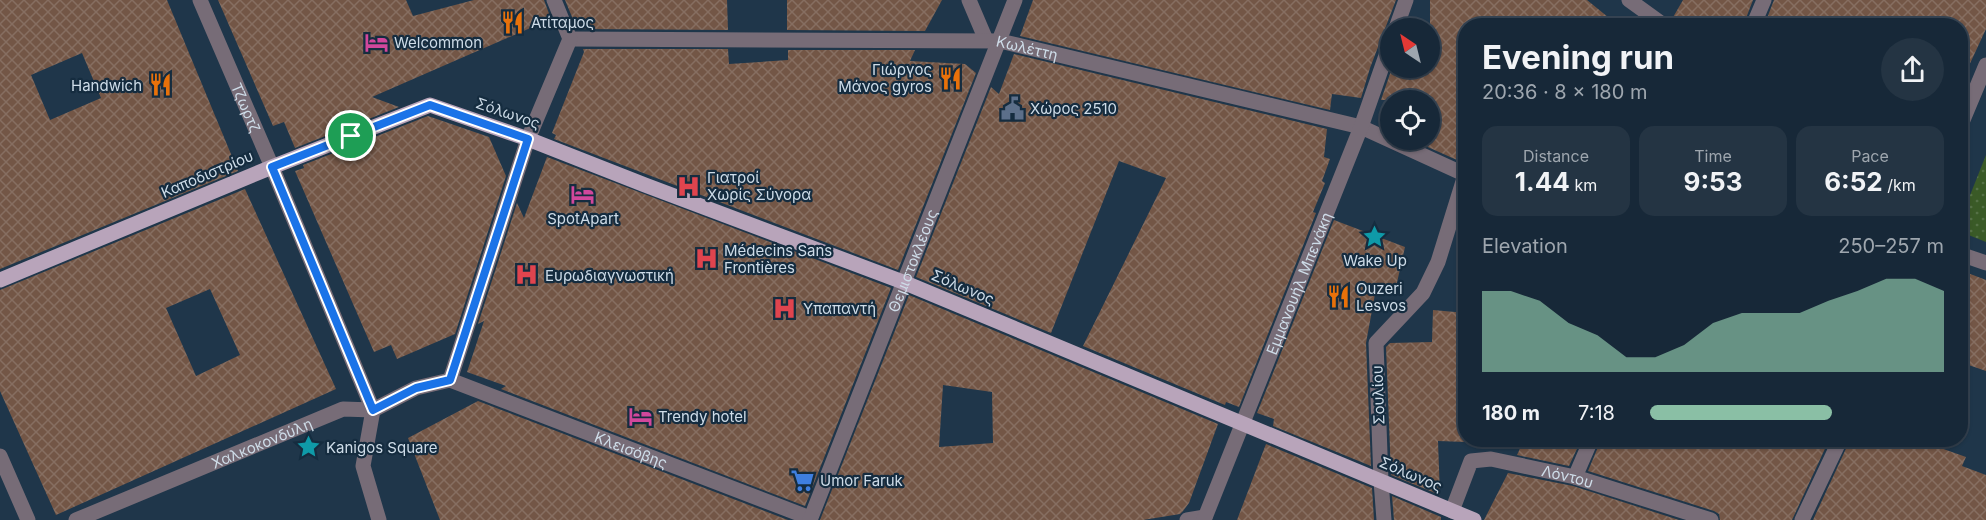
<!DOCTYPE html>
<meta charset="utf-8">
<style>
body{margin:0;font-family:Inter,sans-serif;background:#243443;color:#f1f3f6;height:100vh;display:flex;flex-direction:column;font-size:22px;white-space:nowrap}
*{box-sizing:border-box;margin:0}
p{font-size:20px;color:#9ea6ae}
.icon{flex:none;width:33px;height:33px;fill:none;stroke:currentColor;stroke-width:2;stroke-linecap:round;stroke-linejoin:round}
.map{position:relative;flex:1;overflow:hidden}
.details{position:absolute;left:1458px;top:18px;width:510px;height:429px;display:flex;flex-direction:column;background:#172838;border-radius:24px;box-shadow:0 2px 4px #0004,0 0 0 2px #364453}
.details>*{flex:none}
.needle{width:39px;rotate:325deg}
.controls{position:absolute;left:1380px;top:18px;display:grid;gap:12px}
.controls a{display:grid;place-items:center;width:60px;height:60px;border-radius:50%;background:#172838;box-shadow:0 2px 4px #0004,0 0 0 2px #364453;font-size:30px}
.pin{position:absolute;display:grid;place-items:center;width:51px;height:51px;color:#fff;margin:-26px;border:3px solid #fff;border-radius:50%;box-shadow:0 2px 6px #0007}
.round{display:grid;place-items:center;flex:none;width:63px;height:63px;border-radius:32px;background:#243443}
.headline{display:flex;align-items:center;justify-content:space-between;height:102px;padding:0 24px}
h1{font-size:33px;font-weight:700;line-height:45px}
.stats{display:grid;grid-template-columns:repeat(3,1fr);gap:9px;height:102px;padding:6px 24px}
.stats div{display:grid;align-content:center;border-radius:15px;background:#243443;text-align:center}
.stats b{font-size:26px;font-weight:700}
.stats small{font-size:16px;font-weight:400}
.stats p{font-size:16px}
.chart{height:168px;padding:12px 24px}
.chart p{display:flex;justify-content:space-between}
.chart svg{width:100%;height:108px;margin-top:6px;fill:#8abfa5;opacity:.7}
ul{padding:0 24px;list-style:none;font-size:20px}
li{display:grid;grid-template-columns:96px 72px 1fr;align-items:center;height:45px}
li i{height:15px;border-radius:8px;background:#8abfa5}
.map>svg:first-child{display:block}
.park{fill:url(#park-dots)}
.building{fill:url(#building-cross-hatch);fill-rule:evenodd}
.lines{fill:none;stroke-linecap:round;stroke-linejoin:round}
.minor{stroke:#776c77;stroke-width:15}
.major{stroke:#b8a4ba;stroke-width:15}
.route-casing{stroke:#fff;stroke-width:12}
.route{stroke:#1a73e8;stroke-width:8}
.labels{text-anchor:middle;dominant-baseline:central;stroke-width:4.5;stroke-linejoin:round;paint-order:stroke}
.poi-label{font-size:15px;fill:#cedce8;stroke:#152c3f;text-anchor:start}
.street-label{font-size:15px;fill:#cedce8;stroke:#152c3f}
</style>
<div class="map">
<svg width="1986" height="520" viewBox="0 0 1986 520">
<defs>
<pattern id="park-dots" width="8" height="8" patternUnits="userSpaceOnUse" patternTransform="scale(1.5)"><rect width="8" height="8" fill="#3a5a27"/><path d="M2 2h.1M6 6h.1" fill="none" stroke="#557146" stroke-width="1.8" stroke-linecap="round"/></pattern>
<pattern id="building-cross-hatch" width="8" height="8" patternUnits="userSpaceOnUse" patternTransform="scale(1.5)"><rect width="8" height="8" fill="#735646"/><path d="M0 0l8 8M0 8l8-8" fill="none" stroke="#866e61"/></pattern>
</defs>
<rect width="100%" height="100%" fill="#1f364a"/>
<path class="park" d="M 1986,155 L 1986,242 L 1961,232 L 1961,218 Z"/>
<path class="building" d="M 0,0 L 167,0 L 238,171 L 0,269 ZM 82,53 L 101,98 L 50,120 L 31,75 Z
M 218,0 L 406,0 L 413,16 L 474,0 L 544,0 L 551,19 L 372,97 L 399,107 L 295,148 L 284,122 L 273,126 Z
M 565,0 L 727,0 L 728,30 L 577,29 Z
M 787,0 L 942,0 L 925,31 L 787,30 Z
M 1033,0 L 1396,0 L 1370,68 L 1361,98 L 1332,94 L 1330,110 L 1020,36 Z
M 1430,0 L 1587,0 L 1619,26 L 1466,26 L 1466,164 L 1412,140 L 1430,140 L 1430,100 L 1381,100 L 1392,68 L 1430,68 Z
M 1683,0 L 1753,0 L 1743,26 L 1675,26 L 1672,19 Z
M 1774,0 L 1986,0 L 1986,29 L 1960,85 L 1960,26 L 1764,26 Z
M 583,49 L 728,49 L 729,64 L 788,60 L 788,50 L 915,50 L 910,61 L 965,64 L 976,73 L 898,270 L 554,139 L 556,135 L 552,133 L 584,52 Z
M 1014,54 L 1327,129 L 1324,157 L 1330,159 L 1322,181 L 1325,183 L 1313,212 L 1316,213 L 1239,407 L 1226,402 L 1225,405 L 1083,346 L 1166,178 L 1119,161 L 1051,333 L 916,277 L 991,87 L 999,94 Z
M 428,116 L 489,137 L 506,176 L 455,334 L 397,359 L 391,345 L 374,352 L 295,171 L 304,168 L 303,165 Z
M 547,157 L 891,288 L 805,506 L 501,389 L 506,386 L 467,372 L 484,321 L 478,324 L 517,203 L 524,218 Z
M 245,189 L 336,389 L 56,515 L 0,391 L 0,290 ZM 210,289 L 240,355 L 196,376 L 166,308 Z
M 1334,220 L 1405,247 L 1396,287 L 1375,294 L 1366,343 L 1371,466 L 1273,426 L 1274,419 L 1257,413 Z
M 1960,270 L 1986,280 L 1986,371 L 1960,362 Z
M 909,295 L 1218,424 L 1189,503 L 1183,511 L 1180,514 L 1143,520 L 820,520 ZM 943,385 L 992,392 L 993,443 L 939,447 Z
M 1433,310 L 1466,313 L 1466,442 L 1438,441 L 1440,495 L 1391,475 L 1386,347 L 1390,343 L 1432,342 Z
M 478,401 L 788,520 L 440,520 L 408,438 Z
M 1524,440 L 1581,440 L 1569,466 L 1517,455 Z
M 1601,440 L 1829,440 L 1792,520 L 1720,520 L 1719,514 L 1714,511 L 1588,471 Z
M 1850,440 L 1918,440 L 1966,457 L 1962,466 L 1986,475 L 1986,520 L 1813,520 Z
M 1266,444 L 1372,488 L 1374,520 L 1237,520 Z
M 1508,473 L 1573,486 L 1679,520 L 1484,520 Z
M 1392,496 L 1441,517 L 1441,520 L 1394,520 Z"/>
<g class="lines">
<g class="minor">
<path id="s1" d="M 200,0 L 272,167 L 373,410 L 363,466 L 379,520"/>
<path d="M 554,0 L 570,39"/>
<path d="M 969,0 L 986,40"/>
<path d="M 1629,0 L 1665,26"/>
<path d="M 1753,26 L 1764,0"/>
<path d="M 1396,28 L 1406,0"/>
<path id="s2" d="M 570,39 L 1000,41 L 1361,127 L 1466,175"/>
<path d="M 1960,127 L 1986,65"/>
<path d="M 1960,254 L 1986,263"/>
<path id="s3" d="M 450,380 L 810,518"/>
<path d="M 450,380 L 528,139 L 570,39"/>
<path d="M 0,456 L 28,520"/>
<path d="M 1575,477 L 1591,440"/>
<path id="s4" d="M 1452,511 L 1471,461 L 1491,459 L 1575,477 L 1711,520"/>
<path id="s5" d="M 76,520 L 343,409 L 373,410 L 416,388 L 450,380"/>
<path id="s6" d="M 810,520 L 1015,0"/>
<path d="M 1187,520 L 1205,517"/>
<path id="s7" d="M 1204,520 L 1361,127 L 1390,44"/>
<path d="M 1384,520 L 1381,481 L 1376,343 L 1423,293 L 1438,262 L 1465,175"/>
<path d="M 1802,520 L 1840,440"/>
</g>
<path class="major" d="M 0,280 L 272,167 L 430,105 L 528,139 L 645,185 L 903,282 L 1474,520"/>
</g>
<g class="lines">
<defs>
<path id="route" d="M 430,105 L 528,139 L 450,380 L 416,388 L 373,410 L 272,167 Z"/>
</defs>
<use href="#route" class="route-casing"/>
<use href="#route" class="route"/>
</g>
<defs>
<symbol id="restaurant-bare" viewBox="-9 -9 18 18"><path d="M-5-6h1v4h1v-4h1v4h1v-4h1v5L-1.5 .5V6h-2V.5L-5-1ZM5-6V6H3V1.5H1.5Q1.5-4 5-6Z" fill="#e8710a" stroke="#152c3f" stroke-width="2.5" paint-order="stroke"/></symbol>
<symbol id="hotel-bare" viewBox="-9 -9 18 18"><path d="M-6-4.5h1.5V1H6V5H4.5V3h-9V5H-6ZM-4 0a1.8 1.8 0 1 1 3.6 0ZM.5 0V-2.5h3Q6-2.5 6 0Z" fill="#d1479c" stroke="#152c3f" stroke-width="2.5" paint-order="stroke"/></symbol>
<symbol id="civic-bare" viewBox="-9 -9 18 18"><path d="M-.6-6.5H3V-4.5H.6V-3L4-1V1h2V6H-6V1h2V-1L-.6-3ZM-1.2 2.5V6h2.4V2.5Z" fill="#5c6f8a" stroke="#152c3f" stroke-width="2.5" paint-order="stroke"/></symbol>
<symbol id="hospital-bare" viewBox="-9 -9 18 18"><path d="M-5-5h3v3.5h4V-5h3V5h-3V1.5h-4V5h-3Z" fill="#e0444e" stroke="#152c3f" stroke-width="2.5" paint-order="stroke"/></symbol>
<symbol id="sight-bare" viewBox="-9 -9 18 18"><path d="M0-6L1.8-2.2L6-1.7L2.9 1.2L3.7 5.4L0 3.3L-3.7 5.4L-2.9 1.2L-6-1.7L-1.8-2.2Z" fill="#0f9aa8" stroke="#152c3f" stroke-width="2.5" paint-order="stroke"/></symbol>
<symbol id="supermarket-bare" viewBox="-9 -9 18 18"><path d="M-6-5.5h2.5l.6 2H6L4.5 2H-2.5L-4.4-4H-6ZM-1.5 3.2a1.3 1.3 0 1 0 .1 0ZM3 3.2a1.3 1.3 0 1 0 .1 0Z" fill="#3f7fe0" stroke="#152c3f" stroke-width="2.5" paint-order="stroke"/></symbol>
</defs>
<g fill-rule="evenodd">
<use href="#restaurant-bare" x="496" y="6" width="33" height="33"/>
<use href="#hotel-bare" x="360" y="26" width="33" height="33"/>
<use href="#restaurant-bare" x="934" y="62" width="33" height="33"/>
<use href="#restaurant-bare" x="144" y="68" width="33" height="33"/>
<use href="#civic-bare" x="996" y="92" width="33" height="33"/>
<use href="#hospital-bare" x="672" y="170" width="33" height="33"/>
<use href="#hotel-bare" x="566" y="178" width="33" height="33"/>
<use href="#sight-bare" x="1358" y="220" width="33" height="33"/>
<use href="#hospital-bare" x="690" y="242" width="33" height="33"/>
<use href="#hospital-bare" x="510" y="258" width="33" height="33"/>
<use href="#restaurant-bare" x="1322" y="280" width="33" height="33"/>
<use href="#hospital-bare" x="768" y="292" width="33" height="33"/>
<use href="#hotel-bare" x="624" y="400" width="33" height="33"/>
<use href="#sight-bare" x="292" y="430" width="33" height="33"/>
<use href="#supermarket-bare" x="786" y="464" width="33" height="33"/>
</g>
<g class="labels">
<g class="poi-label">
<text x="531" y="22">Ατίταμος</text>
<text x="394" y="42">Welcommon</text>
<text x="932" y="69" text-anchor="end">Γιώργος<tspan x="932" dy="17">Μάνος gyros</tspan></text>
<text x="142" y="85" text-anchor="end">Handwich</text>
<text x="1030" y="108">Χώρος 2510</text>
<text x="707" y="177">Γιατροί<tspan x="707" dy="17">Χωρίς Σύνορα</tspan></text>
<text x="583" y="218" text-anchor="middle">SpotApart</text>
<text x="724" y="250">Médecins Sans<tspan x="724" dy="17">Frontières</tspan></text>
<text x="1375" y="260" text-anchor="middle">Wake Up</text>
<text x="545" y="275">Ευρωδιαγνωστική</text>
<text x="1356" y="288">Ouzeri<tspan x="1356" dy="17">Lesvos</tspan></text>
<text x="803" y="308">Υπαπαντή</text>
<text x="658" y="416">Trendy hotel</text>
<text x="326" y="447">Kanigos Square</text>
<text x="820" y="480">Umor Faruk</text>
</g>
<g class="street-label">
<text stroke="none"><textPath href="#s2" startOffset="458">Κωλέττη</textPath></text>
<text stroke="none"><textPath href="#s1" startOffset="117">Τζωρτζ</textPath></text>
<text transform="translate(508 113) rotate(19)">Σόλωνος</text>
<text transform="translate(207 174) rotate(-23)">Καποδιστρίου</text>
<text stroke="none"><textPath href="#s6" startOffset="279">Θεμιστοκλέους</textPath></text>
<text stroke="none"><textPath href="#s7" startOffset="255">Εμμανουήλ Μπενάκη</textPath></text>
<text transform="translate(963 287) rotate(23)">Σόλωνος</text>
<text transform="translate(1378 395) rotate(-92)">Σουλίου</text>
<text stroke="none"><textPath href="#s5" startOffset="201">Χαλκοκονδύλη</textPath></text>
<text stroke="none"><textPath href="#s3" startOffset="194">Κλεισόβης</textPath></text>
<text transform="translate(1411 474) rotate(23)">Σόλωνος</text>
<text stroke="none"><textPath href="#s4" startOffset="152">Λόντου</textPath></text>
</g>
</g>
</svg>
<div class="controls">
<a><svg class="needle" viewBox="-14 -14 28 28"><path d="M0-13l5 13h-10z" fill="#e53935"/><path d="M0 13l5-13h-10z" fill="#9ea6ae"/></svg></a>
<a><svg class="icon" aria-label="locate" viewBox="0 0 24 24"><circle cx="12" cy="12" r="6"/><path d="M12 2v4M12 18v4M2 12h4M18 12h4"/></svg></a>
</div>
<div class="pin" style="left:351px;top:136px;background:#1e9e55"><svg class="icon" aria-label="arrive" viewBox="0 0 24 24"><path d="M6 21V4h12l-3 4 3 4H6"/></svg></div>
<section class="details">
<div class="headline"><div><h1>Evening run</h1><p>20:36 · 8 × 180 m</p></div><a class="round"><svg class="icon" aria-label="share" viewBox="0 0 24 24"><path d="M12 15V3M7 8l5-5 5 5M5 13v7h14v-7"/></svg></a></div>
<div class="stats">
<div><p>Distance</p><b>1.44<small> km</small></b></div>
<div><p>Time</p><b>9:53</b></div>
<div><p>Pace</p><b>6:52<small> /km</small></b></div>
</div>
<div class="chart"><p><span>Elevation</span>250–257 m</p>
<svg viewBox="0 0 160 44" preserveAspectRatio="none"><path d="M0 44V11L10 11L20 15L30 24L40 29L50 38L60 38L70 33L80 24L90 20L100 20L110 20L120 15L130 11L140 6L150 6L160 11V44z"/></svg>
</div>
<ul>
<li><b>180 m</b>7:18<i style="width:62%"></i></li>
</ul>
</section>
</div>
